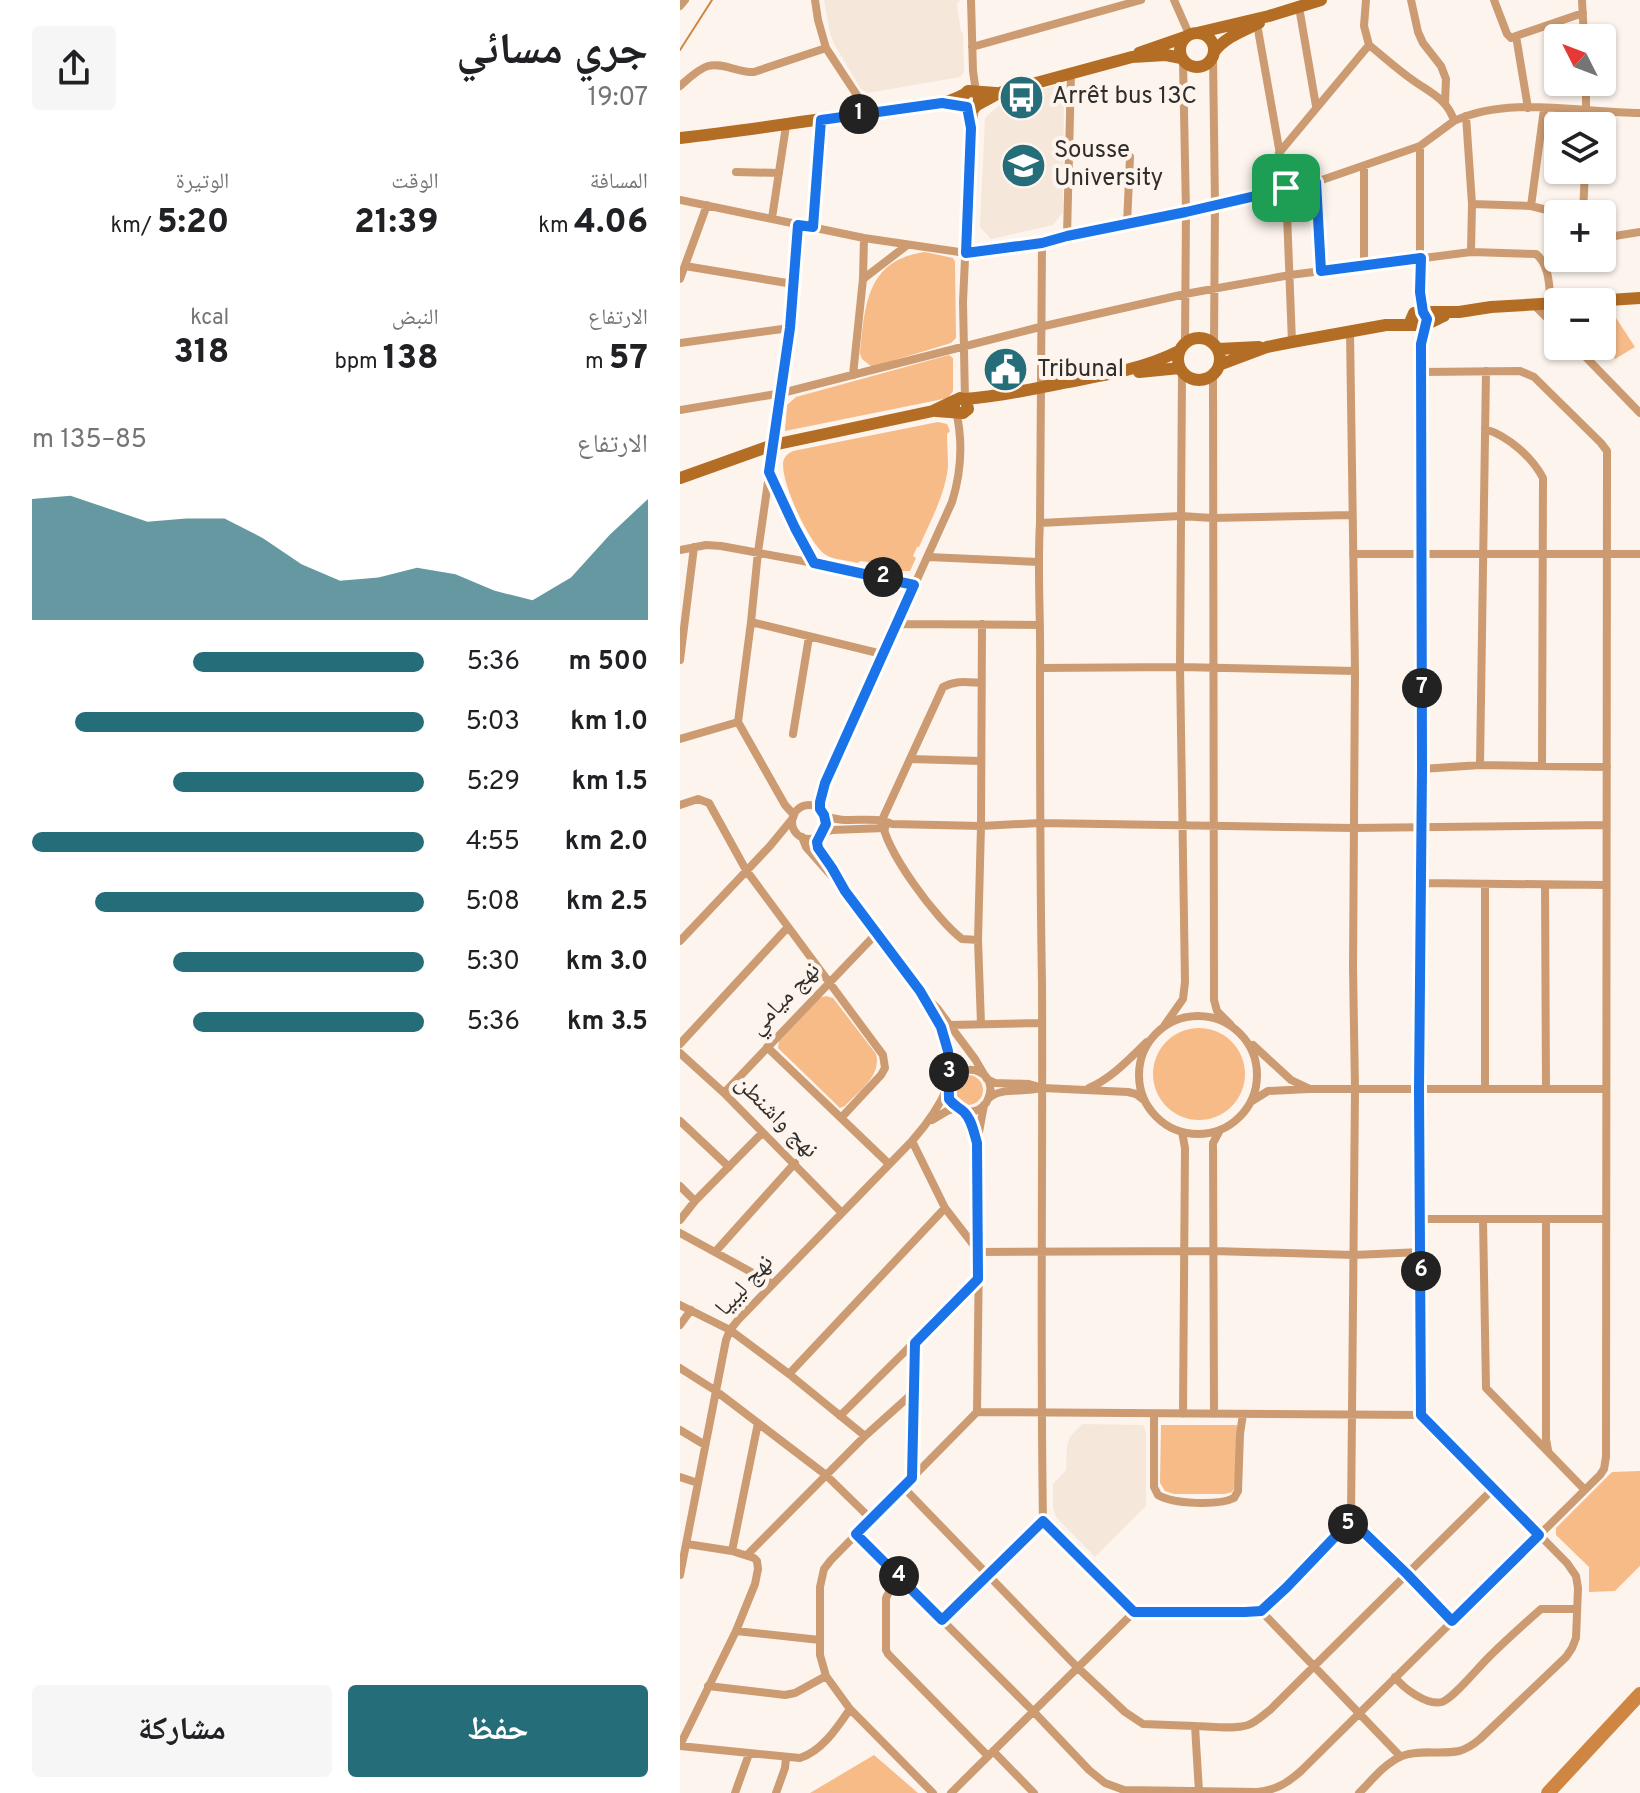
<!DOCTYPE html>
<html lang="ar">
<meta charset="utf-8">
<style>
body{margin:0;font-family:Overpass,"Noto Naskh Arabic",sans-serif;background:#f6f6f6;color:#202124;direction:rtl;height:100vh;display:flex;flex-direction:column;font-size:30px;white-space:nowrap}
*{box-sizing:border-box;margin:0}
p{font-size:26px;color:#757577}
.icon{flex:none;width:44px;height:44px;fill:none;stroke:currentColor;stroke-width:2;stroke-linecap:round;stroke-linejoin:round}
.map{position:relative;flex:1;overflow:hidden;direction:ltr}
.drawer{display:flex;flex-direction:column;background:#fff;width:680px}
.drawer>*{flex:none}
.needle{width:52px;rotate:312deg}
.controls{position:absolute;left:864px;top:24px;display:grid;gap:16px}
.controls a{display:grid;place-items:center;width:72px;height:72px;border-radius:8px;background:#fff;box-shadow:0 2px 6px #0004;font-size:40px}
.pin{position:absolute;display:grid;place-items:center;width:68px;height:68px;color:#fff;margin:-34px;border-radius:16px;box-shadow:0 4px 12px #0006}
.km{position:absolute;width:40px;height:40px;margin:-20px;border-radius:50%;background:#222;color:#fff;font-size:22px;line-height:40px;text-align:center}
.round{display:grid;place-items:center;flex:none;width:84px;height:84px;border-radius:8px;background:#f6f6f6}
.headline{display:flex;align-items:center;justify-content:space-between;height:136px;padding:0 32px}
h1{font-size:44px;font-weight:800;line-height:60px}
.stats{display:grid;grid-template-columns:repeat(3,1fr);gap:12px;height:136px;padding:8px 32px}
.stats div{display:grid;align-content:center}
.stats b{font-size:34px;font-weight:800}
.stats small{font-size:22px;font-weight:400}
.stats p{font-size:22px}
.chart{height:224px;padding:16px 32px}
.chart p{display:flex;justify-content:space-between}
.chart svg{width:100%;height:144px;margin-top:8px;fill:#256d79;opacity:.7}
.primary-button{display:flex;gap:16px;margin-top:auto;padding:16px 32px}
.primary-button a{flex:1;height:92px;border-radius:8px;background:#256d79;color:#fff;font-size:32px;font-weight:800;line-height:92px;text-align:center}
.primary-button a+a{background:#f6f6f6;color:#202124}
ul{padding:0 32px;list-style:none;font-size:26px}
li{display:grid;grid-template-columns:128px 96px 1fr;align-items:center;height:60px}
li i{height:20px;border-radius:10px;background:#256d79}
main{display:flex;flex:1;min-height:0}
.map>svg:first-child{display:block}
.built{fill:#f6e7db}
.green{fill:#f7bb88}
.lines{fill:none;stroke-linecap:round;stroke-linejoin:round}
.stream{stroke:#cf8643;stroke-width:2}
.river{stroke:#cf8643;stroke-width:14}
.street{stroke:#cc9b71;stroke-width:8}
.secondary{stroke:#b46d24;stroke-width:12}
.route-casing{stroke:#fff;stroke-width:16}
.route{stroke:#1a73e8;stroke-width:10}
.labels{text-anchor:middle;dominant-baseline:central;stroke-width:8;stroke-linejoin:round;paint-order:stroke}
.poi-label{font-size:24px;fill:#302d2a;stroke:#fcf4ed;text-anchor:start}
.street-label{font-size:24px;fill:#302d2a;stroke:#fcf4ed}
</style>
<main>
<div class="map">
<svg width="960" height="1793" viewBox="0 0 960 1793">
<rect width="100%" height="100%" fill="#fcf4ed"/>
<path class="built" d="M 144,0 L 280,0 L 277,4 L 281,32 L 283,32 L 284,72 L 280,77 L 188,93 L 181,89 L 154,44 L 150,33 Z
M 375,86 L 381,89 L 384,94 L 383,212 L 373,225 L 311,239 L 300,227 L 305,118 L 327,98 Z
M 402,1424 L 463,1425 L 466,1432 L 466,1506 L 415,1557 L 376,1517 L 373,1508 L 373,1484 L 386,1470 L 387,1445 L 390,1437 Z"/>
<path class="green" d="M 245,252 L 273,258 L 275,262 L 276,338 L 271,343 L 192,367 L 182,359 L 180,354 C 185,306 186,260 245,252 Z
M 936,318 L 955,347 L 935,359 L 922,339 L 922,327 Z
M 269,355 L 273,358 L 273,391 L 268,398 L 105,431 L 107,405 L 116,397 Z
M 258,422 L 267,424 L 270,431 L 267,434 C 267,444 268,456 268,467 C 265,495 250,522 239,547 L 237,547 L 233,556 L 236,558 L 230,571 L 218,571 L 216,567 L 181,561 L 177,563 C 168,560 154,560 146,555 C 130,546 97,476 104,459 C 107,454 109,453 113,451 Z
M 146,996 L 153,998 L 196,1054 C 202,1076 179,1091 165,1106 L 160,1108 L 98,1048 L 99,1041 L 139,998 Z
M473 1074a46 46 0 1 1 92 0a46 46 0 1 1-92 0Z
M273 1090a15 15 0 1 1 30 0a15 15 0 1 1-30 0Z
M 481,1425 L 557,1425 L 556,1485 L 552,1492 L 545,1494 L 494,1494 L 485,1491 L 480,1483 Z
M 960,1471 L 960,1566 L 935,1591 L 909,1592 L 909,1567 L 876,1535 L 876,1528 L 932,1472 Z
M 194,1755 L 238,1793 L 130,1793 Z"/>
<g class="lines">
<path class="stream" d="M 0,50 L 32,0"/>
<path class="river" d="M 868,1793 L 960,1694"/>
<path class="street" d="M 135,0 L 138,20 L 146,48 L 188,112
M 291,0 L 293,71 L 296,92
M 494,0 L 509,34
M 731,0 L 738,32 L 743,43 L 761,66 L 766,79 L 765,103
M 814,0 L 827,34 L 831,38 L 836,36 L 848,108
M 902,0 L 904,38
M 0,6 L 5,0
M 619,7 L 636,106
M 836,36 L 903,13
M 689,45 C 704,57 718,70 734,81 C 751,93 768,100 774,121 C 829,95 901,113 960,113
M 292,47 L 461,0
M 533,57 L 535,205 L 534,343
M 503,61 L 506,212 L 505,342
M 906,82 L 906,126
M 0,86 C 8,79 18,69 28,66 C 42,62 59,73 74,72 L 146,48
M 786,116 L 792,204
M 740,146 L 740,292 L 743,312
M 599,153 L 689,45 L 684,26 L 686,0
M 56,172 L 99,173
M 636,182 L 641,271
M 0,200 L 184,238 L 286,253 L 362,243
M 851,206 L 864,109
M 903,214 L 905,170
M 92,218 L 106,126
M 447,224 L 450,157
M 133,227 L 141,120
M 387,236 L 391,73
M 922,238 L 960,232
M 791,252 L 856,254 C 870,265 869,287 871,304
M 684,265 L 684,166
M 5,266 L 113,284
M 0,279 L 27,205
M 183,279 L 226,246
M 854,305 L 878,329
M 612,342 L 606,188 L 636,182 L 740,146 L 774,121
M 0,343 L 110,328
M 895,346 L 960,413
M 173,375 L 183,279 L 184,238
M 533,375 L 534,1000 L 537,1011 L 551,1025
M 285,399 L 283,302 L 291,128 L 296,106
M 0,410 L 102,393 L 360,327 L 505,294 L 610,275 L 791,252 L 792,204 L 851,206 L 883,214
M 805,429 C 828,436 852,457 863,478 L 862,766
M 90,473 L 115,528 L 134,563 L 234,585
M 360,523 L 501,516 L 532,518 L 672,515
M 0,550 L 26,545 L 41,546 L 134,563
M 673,554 L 960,554
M 248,557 L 358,562
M 71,622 L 202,654
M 217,624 L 360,625
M 0,660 L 14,547
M 360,668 L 500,667 L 675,671
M 113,734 L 129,637
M 0,739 L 58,722
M 230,759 L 300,761
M 800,765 L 806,371
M 742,769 L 800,765 L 927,767
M 0,805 L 18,799 L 29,803 L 66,870 L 203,1055 L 205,1068 L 201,1075 L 161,1118
M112 822a17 17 0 1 1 34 0a17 17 0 1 1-34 0Z
M 140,809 L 140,802 L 145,783 L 272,502 C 281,473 283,441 276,411
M 114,815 L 105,805 L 58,722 L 71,622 L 78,552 L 110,328 L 118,225
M 144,815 C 166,826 191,814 212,824 L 301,826 L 360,823 L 673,828 L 926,825
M 143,833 L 152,830 L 205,828
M 139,836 L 137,842 L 138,848 L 159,880
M 122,837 L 126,847 L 165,891 L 240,991 L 257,1008 L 295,1059 L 305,1076
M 741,883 L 926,885
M 865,885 L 866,1089
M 298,940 L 282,939 C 257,920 205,851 202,820 L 263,687 C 276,680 286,682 301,683
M 0,941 L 90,846 L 113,818
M 244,999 C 251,1012 260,1023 265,1037 C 268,1047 269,1058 269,1068 C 269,1076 267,1085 268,1092 C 269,1106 282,1114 295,1111 C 301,1109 306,1105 308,1099 C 320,1073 284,1057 269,1083
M459 1075a59 59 0 1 1 118 0a59 59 0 1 1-118 0Z
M 301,1024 L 298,940 L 301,826 L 302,624
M 270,1025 L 362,1023
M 484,1026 L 503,999 L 505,982 L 500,667 L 502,372
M 0,1044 L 108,927
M 573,1045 L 611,1080 L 628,1088
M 87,1047 L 209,1164
M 0,1053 L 44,1093 L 161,1212
M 307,1079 L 315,1083 L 349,1084 L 363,1088 L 448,1092 L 456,1094 L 464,1100
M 409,1088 C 432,1078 449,1059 467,1042
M 805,1089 L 805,884
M 44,1093 L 196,934
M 309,1098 C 321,1087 344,1093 361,1088
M 572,1101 L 588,1091 L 629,1089 L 926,1089
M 283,1111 L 291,1122 L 296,1138
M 252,1120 L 267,1111 L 278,1108
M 0,1121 L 49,1167
M 502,1132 L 505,1148 L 503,1414
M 0,1186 L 15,1201
M 265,1208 L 299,1252 L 533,1251 L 674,1255 L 741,1252
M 741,1219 L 926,1219
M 803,1219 L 806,1388 L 905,1490
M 866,1219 L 866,1439 L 868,1450
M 0,1220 L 15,1201 L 82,1133
M 0,1233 L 93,1284
M 36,1251 L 115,1163
M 0,1305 L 50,1330 L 109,1374 L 185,1436 L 67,1555
M 0,1325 L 11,1310
M 0,1368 L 36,1391 L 146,1475 L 191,1519
M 109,1374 L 265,1208 L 232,1141
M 297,1412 L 741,1415 L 887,1563 L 896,1576 L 898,1588 L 896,1638 L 892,1648 L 886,1657 L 800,1739 C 794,1744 787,1749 779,1751 C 760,1755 739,1749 722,1756 C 705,1763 691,1781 679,1793
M 474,1414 L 474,1487 L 478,1495 C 493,1504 538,1506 554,1498 L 558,1491 L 560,1434 L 563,1414
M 534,1414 L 533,1143 L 540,1130
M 741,1415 L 739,1089 L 742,827 L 741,344 L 745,324
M 160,1416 L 298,1279
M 0,1430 L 25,1445
M 185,1436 L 234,1392
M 0,1477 L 18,1483
M 232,1478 L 235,1343
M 223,1487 L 397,1667 L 445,1712 L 463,1724 L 515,1726
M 363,1521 L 454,1612
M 176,1534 L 353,1711 L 409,1770 L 425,1783 L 444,1790 L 577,1792 C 596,1790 608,1783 622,1770 L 920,1475 L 924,1469 L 926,1457 L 927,451 L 921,443 L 854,377 L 840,371 L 742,372
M 7,1544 L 52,1551 L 78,1423
M 0,1575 L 46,1340 L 50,1330 L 58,1320 L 232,1141 C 247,1124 259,1108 268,1086
M 221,1578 L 212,1586 L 206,1598 L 206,1650 L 208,1654 L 308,1756
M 581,1611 L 720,1756
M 262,1620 L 363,1521 C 360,1342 363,1162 362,983 C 360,878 360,773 360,668 C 361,620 357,572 360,523 L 362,243 L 387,236 L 506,212 L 606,188 L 577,24
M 772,1621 L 727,1574 L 813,1489
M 56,1631 L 140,1640
M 715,1677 C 723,1688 747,1706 762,1702 C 774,1698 800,1665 811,1655 C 827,1639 844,1624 861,1609 L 897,1609
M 28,1686 L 105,1695 L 115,1693 L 146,1676
M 0,1745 L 56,1631 L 75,1584 L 78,1569 L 77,1561 L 74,1558 L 52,1551
M 0,1746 L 120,1758 C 142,1751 157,1728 170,1709
M 313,1751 L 354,1793
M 519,1792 L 515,1726 C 531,1726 552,1730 568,1725 C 576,1722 583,1715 590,1710 L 727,1574 L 671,1520
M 55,1793 L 69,1754
M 96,1793 L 105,1768 L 106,1758
M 253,1793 L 170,1709 L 146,1676 L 140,1655 L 140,1587 L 144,1569 L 151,1560 L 297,1412 L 299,1252 L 297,1143 L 304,1105
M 271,1793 L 454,1612 L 581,1611 L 607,1587 L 671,1520 L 675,1089 L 673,968 L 675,671 L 670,332"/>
<path class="secondary" d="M500 50a17 17 0 1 1 34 0a17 17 0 1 1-34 0Z
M 517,33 L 589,16 L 641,0
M 534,52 C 545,37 563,31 579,23
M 459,53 L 505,37
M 296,92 L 299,97 L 299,103 L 294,108 L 287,107 L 283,103 L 282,97 L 288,91 L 316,93
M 297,105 L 319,93 L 452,57 L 486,55 L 501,58
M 0,138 C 69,130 136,120 204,110 C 230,106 260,108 283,95
M 898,302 L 960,298
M 743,312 L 779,312 L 811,307 L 878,303
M 745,324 C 748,319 746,314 741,311 L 734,313 L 731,320 C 738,332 754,320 764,316
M498 359a21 21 0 1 1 42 0a21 21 0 1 1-42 0Z
M 538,349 L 579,347
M 539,365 L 587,347 L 612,342 L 706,325 L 735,325
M 459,372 L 500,368
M 285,399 C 316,397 347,390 378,384 C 419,376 461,370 499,351
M 256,411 L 283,413 L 288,409 L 286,400 L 280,398 L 276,400 L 273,407 L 276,411
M 0,478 L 93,445 L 253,411 L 276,400"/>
</g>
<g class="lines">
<defs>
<path id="route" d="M 262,103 L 287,107 L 291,128 L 286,253 L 362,243 L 387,236 L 506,212 L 636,182 L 641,271 L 741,258 L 740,292 L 743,312 L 747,319 L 741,344 L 742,769 L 739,1089 L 741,1415 L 859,1535 L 772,1621 L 727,1574 L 671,1520 L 607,1587 L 581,1611 L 565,1612 L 454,1612 L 363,1521 L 262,1620 L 176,1534 L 232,1478 L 235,1343 L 298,1279 L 297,1143 C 294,1133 292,1120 284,1112 C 279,1107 274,1106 269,1099 L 268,1051 L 261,1027 L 240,991 L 165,891 L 152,868 L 138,848 L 137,842 L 146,824 L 144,815 L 140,809 L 140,802 L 145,783 L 234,585 L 134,563 L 115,528 L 89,472 L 110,328 L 118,225 L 133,227 L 141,120 Z"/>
</defs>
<use href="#route" class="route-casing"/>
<use href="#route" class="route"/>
</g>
<defs>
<symbol id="bus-disc" viewBox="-11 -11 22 22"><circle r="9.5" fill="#256d79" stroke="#fcf4ed"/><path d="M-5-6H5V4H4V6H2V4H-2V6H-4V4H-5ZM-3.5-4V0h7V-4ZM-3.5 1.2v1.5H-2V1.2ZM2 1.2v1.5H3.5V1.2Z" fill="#fff"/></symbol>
<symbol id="university-disc" viewBox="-11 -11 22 22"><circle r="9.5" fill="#256d79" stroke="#fcf4ed"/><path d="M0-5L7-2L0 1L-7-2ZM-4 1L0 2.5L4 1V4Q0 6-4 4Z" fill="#fff"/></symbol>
<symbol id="civic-disc" viewBox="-11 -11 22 22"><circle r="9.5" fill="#256d79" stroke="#fcf4ed"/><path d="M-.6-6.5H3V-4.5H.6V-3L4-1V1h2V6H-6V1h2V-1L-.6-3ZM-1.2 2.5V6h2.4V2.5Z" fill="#fff"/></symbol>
</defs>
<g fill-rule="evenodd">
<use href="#bus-disc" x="316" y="72" width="51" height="51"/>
<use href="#university-disc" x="318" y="140" width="51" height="51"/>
<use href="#civic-disc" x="300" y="344" width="51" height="51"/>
</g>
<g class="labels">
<g class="poi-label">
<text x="372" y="97">Arrêt bus 13C</text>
<text x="374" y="151">Sousse<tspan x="374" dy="28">University</tspan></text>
<text x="357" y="370">Tribunal</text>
</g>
<g class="street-label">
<text transform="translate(105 999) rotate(-46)">نهج ميامي</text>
<text transform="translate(96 1117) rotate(45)">نهج واشنطن</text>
<text transform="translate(65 1286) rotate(-48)">نهج ليبيا</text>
</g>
</g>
</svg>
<div class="controls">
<a><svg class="needle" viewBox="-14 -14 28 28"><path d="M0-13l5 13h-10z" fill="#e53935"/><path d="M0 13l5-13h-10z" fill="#757577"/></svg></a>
<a><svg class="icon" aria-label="layers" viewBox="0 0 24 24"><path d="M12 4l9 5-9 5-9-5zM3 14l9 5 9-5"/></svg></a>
<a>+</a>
<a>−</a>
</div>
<div class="pin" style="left:606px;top:188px;background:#1e9e55"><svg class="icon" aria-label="arrive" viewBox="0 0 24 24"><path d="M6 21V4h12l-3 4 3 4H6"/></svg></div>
<b class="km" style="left:179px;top:114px">1</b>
<b class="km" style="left:203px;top:577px">2</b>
<b class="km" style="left:269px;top:1072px">3</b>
<b class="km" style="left:219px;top:1576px">4</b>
<b class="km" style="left:668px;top:1524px">5</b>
<b class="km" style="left:741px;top:1271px">6</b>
<b class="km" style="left:742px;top:688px">7</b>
</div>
<section class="drawer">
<div class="headline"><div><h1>جري مسائي</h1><p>19:07</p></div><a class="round"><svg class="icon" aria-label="share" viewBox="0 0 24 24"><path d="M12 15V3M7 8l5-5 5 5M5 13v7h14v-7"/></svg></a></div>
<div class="stats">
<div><p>المسافة</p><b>4.06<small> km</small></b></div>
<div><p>الوقت</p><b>21:39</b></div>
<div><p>الوتيرة</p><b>5:20<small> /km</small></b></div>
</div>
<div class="stats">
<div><p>الارتفاع</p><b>57<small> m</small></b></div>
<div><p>النبض</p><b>138<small> bpm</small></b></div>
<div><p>kcal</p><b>318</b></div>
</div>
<div class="chart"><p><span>الارتفاع</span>85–135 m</p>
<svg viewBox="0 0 160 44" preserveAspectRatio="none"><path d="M0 44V7L10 6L20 10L30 14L40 13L50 13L60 19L70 27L80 32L90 31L100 28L110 30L120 35L130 38L140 31L150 18L160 7V44z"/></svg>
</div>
<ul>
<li><b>500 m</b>5:36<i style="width:59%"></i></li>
<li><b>1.0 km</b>5:03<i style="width:89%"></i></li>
<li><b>1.5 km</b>5:29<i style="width:64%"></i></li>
<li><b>2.0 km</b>4:55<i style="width:100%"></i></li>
<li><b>2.5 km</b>5:08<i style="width:84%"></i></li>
<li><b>3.0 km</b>5:30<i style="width:64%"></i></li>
<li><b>3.5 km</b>5:36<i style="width:59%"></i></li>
</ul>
<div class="primary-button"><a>حفظ</a><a>مشاركة</a></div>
</section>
</main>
